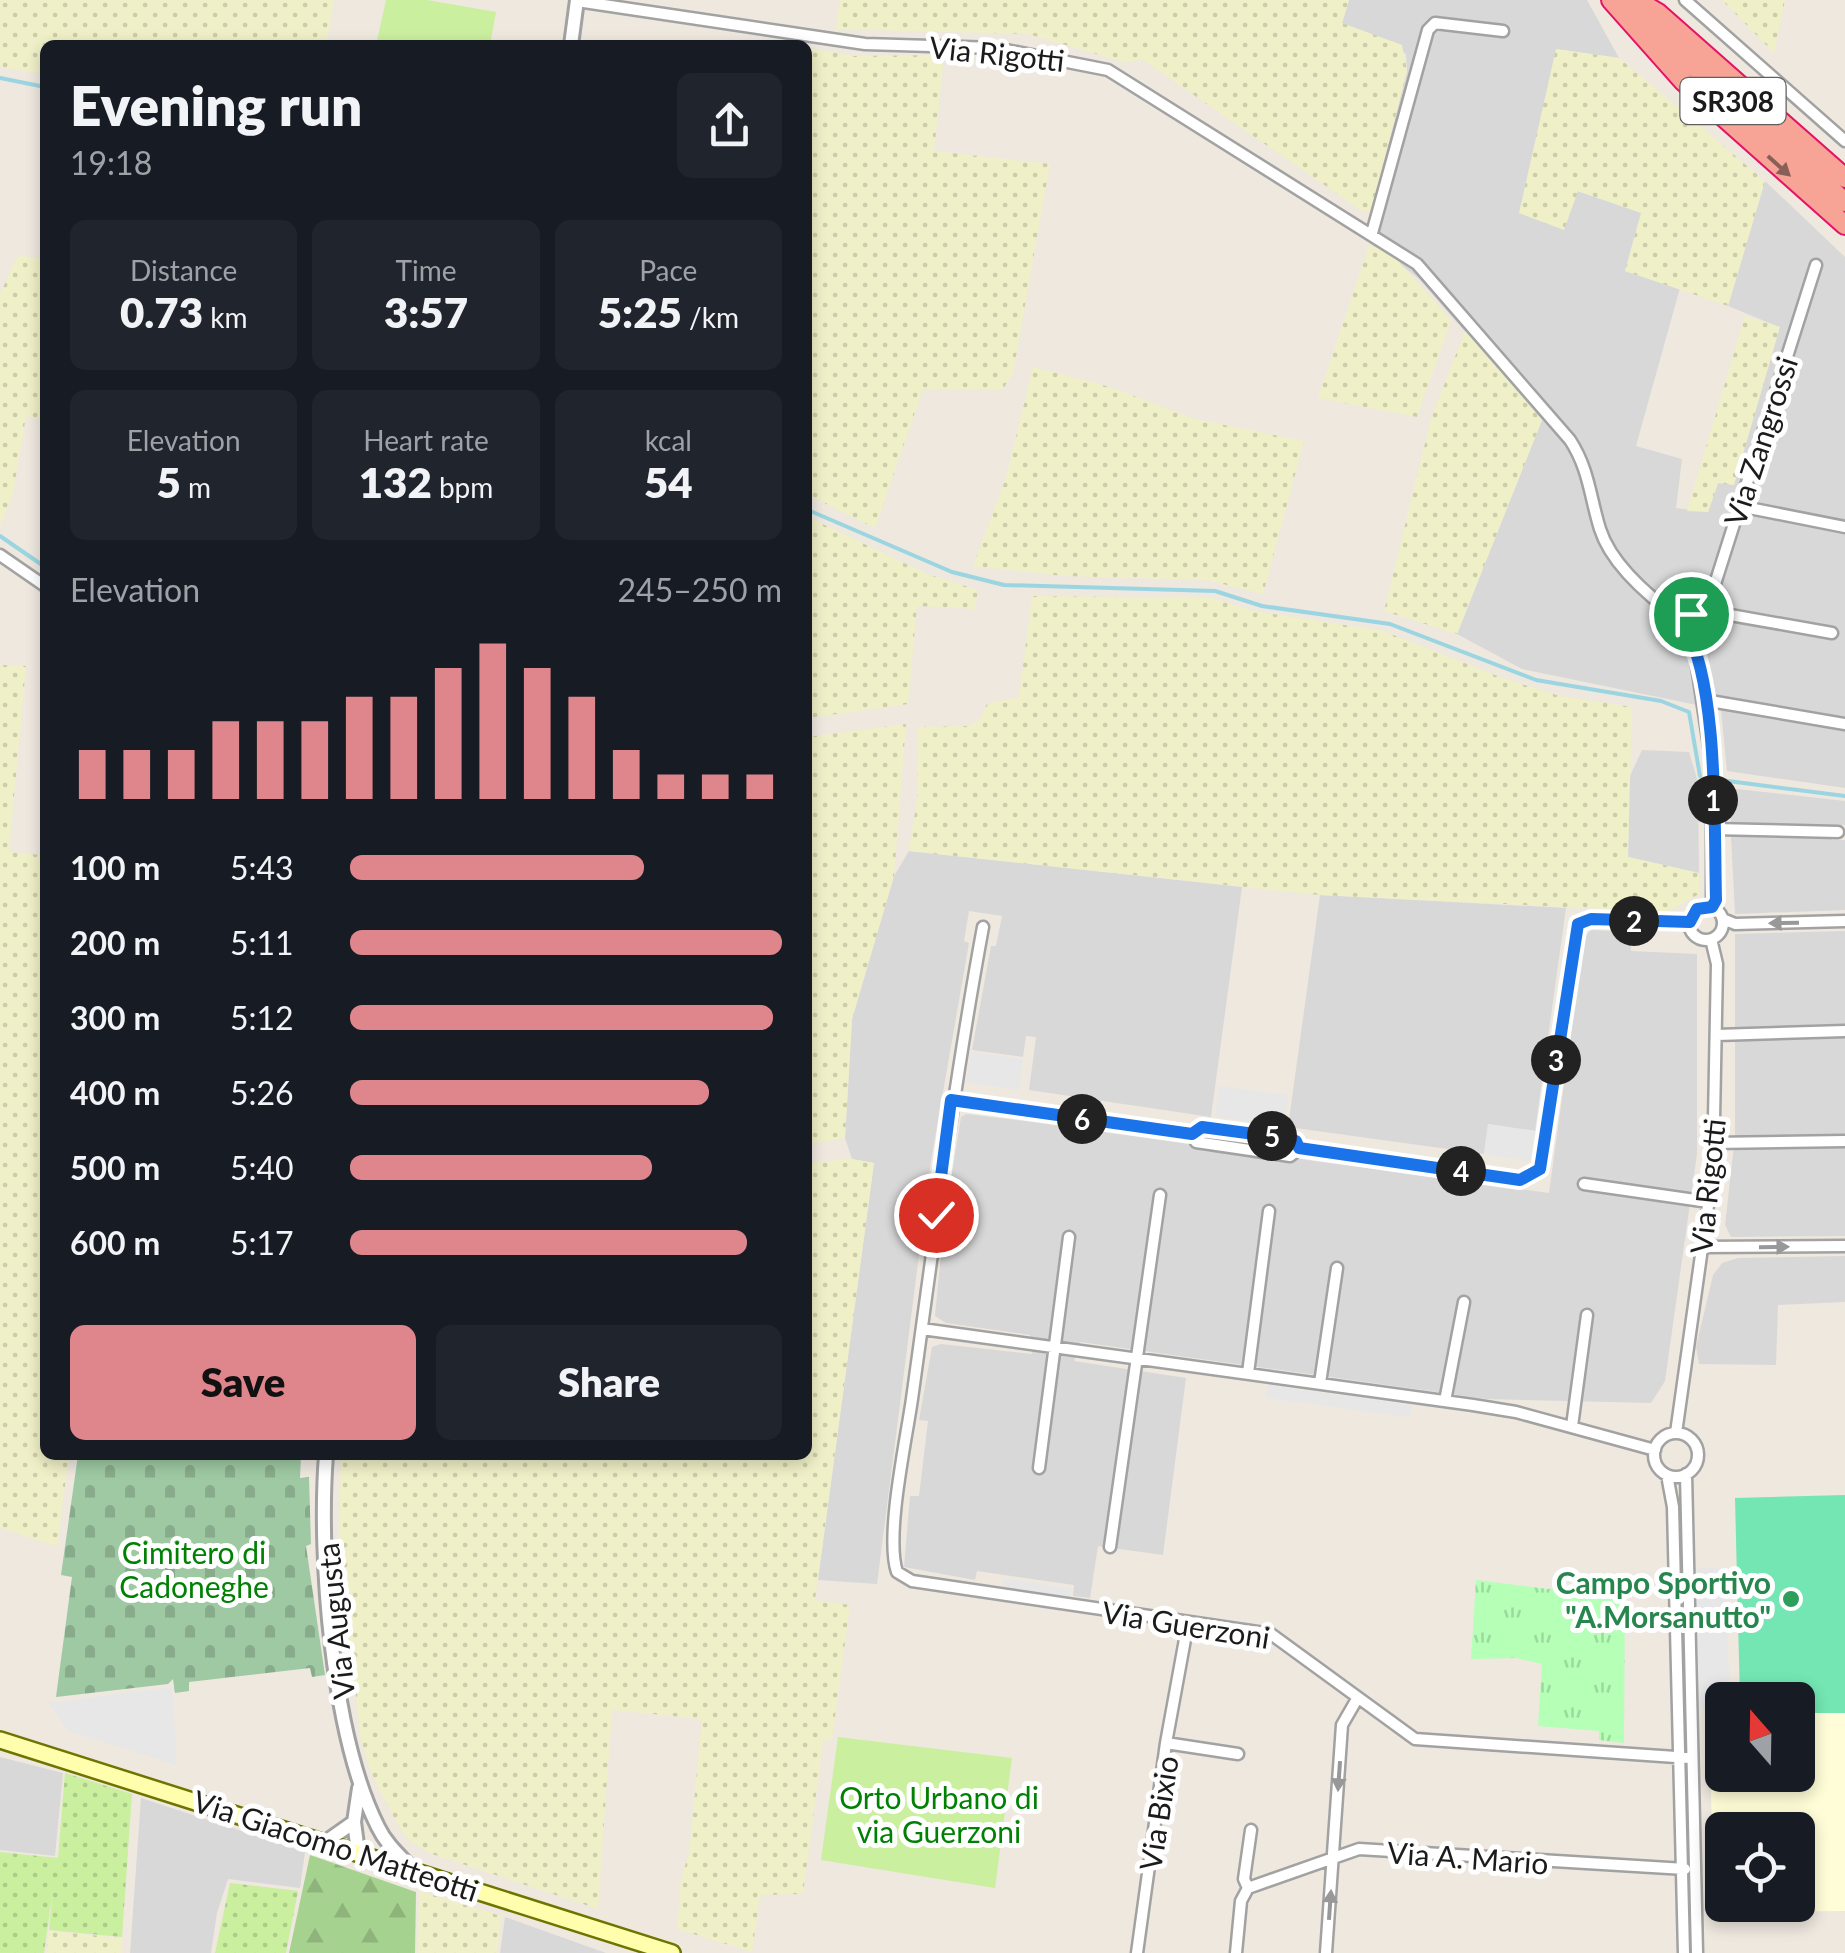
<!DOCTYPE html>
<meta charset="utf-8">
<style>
body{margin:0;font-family:Lato,sans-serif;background:#20242c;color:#f1f3f6;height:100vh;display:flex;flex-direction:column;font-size:38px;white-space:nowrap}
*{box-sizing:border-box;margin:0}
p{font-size:32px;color:#9ea1a6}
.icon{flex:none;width:55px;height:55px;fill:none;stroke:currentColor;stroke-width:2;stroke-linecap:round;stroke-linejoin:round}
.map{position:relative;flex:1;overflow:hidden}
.panel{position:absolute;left:40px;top:40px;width:772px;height:1420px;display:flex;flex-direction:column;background:#171b24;border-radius:15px;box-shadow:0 5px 15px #0003}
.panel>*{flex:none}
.needle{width:65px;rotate:340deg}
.buttons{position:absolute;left:1705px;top:1682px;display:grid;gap:20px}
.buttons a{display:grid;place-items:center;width:110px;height:110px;border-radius:15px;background:#171b24;box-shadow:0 5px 15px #0003;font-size:50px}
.pin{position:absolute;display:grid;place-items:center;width:85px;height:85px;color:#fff;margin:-42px;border:5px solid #fff;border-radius:50%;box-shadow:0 2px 10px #0007}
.km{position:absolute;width:50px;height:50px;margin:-25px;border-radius:50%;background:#222;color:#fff;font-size:28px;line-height:50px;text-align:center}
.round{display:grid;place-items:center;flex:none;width:105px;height:105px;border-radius:15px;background:#20242c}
.headline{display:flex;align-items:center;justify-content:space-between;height:170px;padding:0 30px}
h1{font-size:55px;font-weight:800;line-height:75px}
.figures{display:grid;grid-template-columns:repeat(3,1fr);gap:15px;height:170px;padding:10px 30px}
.figures div{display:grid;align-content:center;border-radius:15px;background:#20242c;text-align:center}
.figures b{font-size:42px;font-weight:800}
.figures small{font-size:28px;font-weight:400}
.figures p{font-size:28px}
.chart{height:280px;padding:20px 30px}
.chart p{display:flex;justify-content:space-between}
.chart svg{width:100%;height:180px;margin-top:10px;stroke:#de868c;stroke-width:6}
.cta{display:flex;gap:20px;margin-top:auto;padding:20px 30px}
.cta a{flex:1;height:115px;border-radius:15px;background:#de868c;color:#111;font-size:40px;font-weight:800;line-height:115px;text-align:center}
.cta a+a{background:#20242c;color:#f1f3f6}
ul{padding:0 30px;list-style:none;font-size:32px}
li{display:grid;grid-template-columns:160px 120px 1fr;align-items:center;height:75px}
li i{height:25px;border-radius:12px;background:#de868c}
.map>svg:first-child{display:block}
.residential{fill:#d9d8d8}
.education{fill:#fffdd7;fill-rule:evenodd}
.farmland{fill:url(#farmland-dots)}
.grass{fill:url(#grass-dots)}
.forest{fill:url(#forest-firs)}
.cemetery{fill:url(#cemetery-stones)}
.park{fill:url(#park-tufts)}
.garden{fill:#caef9e}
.pitch{fill:#73e6b3}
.parking{fill:#e7e7e7}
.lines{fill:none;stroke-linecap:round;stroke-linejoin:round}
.stream{stroke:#9ad5e1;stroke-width:4}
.minor-casing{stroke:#a2a2a2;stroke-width:15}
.tertiary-casing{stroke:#a2a2a2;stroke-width:18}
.secondary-casing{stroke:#6e7400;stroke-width:20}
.trunk-casing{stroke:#e61267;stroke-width:22}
.minor{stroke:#fff;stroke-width:10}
.tertiary{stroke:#fff;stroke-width:12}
.secondary{stroke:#fffeac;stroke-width:15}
.trunk{stroke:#f7a496;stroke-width:18}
.oneway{fill:#896058}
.oneway2{fill:#989898}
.route-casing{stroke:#fff;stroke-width:20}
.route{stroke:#1a73e8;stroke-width:12}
.leisure-dot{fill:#2e9e5b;stroke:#fff;stroke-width:4}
.labels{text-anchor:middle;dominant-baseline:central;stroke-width:10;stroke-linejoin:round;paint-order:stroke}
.shield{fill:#fff;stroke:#5f5f5f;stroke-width:2.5}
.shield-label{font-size:28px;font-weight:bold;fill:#1b1b1b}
.street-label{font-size:30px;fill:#1b1b1b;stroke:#fff}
.park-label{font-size:30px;fill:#008104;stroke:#fff}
.leisure-label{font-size:30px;font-weight:bold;fill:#27864d;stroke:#fff;text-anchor:end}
</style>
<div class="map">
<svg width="1845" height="1953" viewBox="0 0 1845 1953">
<defs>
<pattern id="farmland-dots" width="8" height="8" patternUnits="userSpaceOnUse" patternTransform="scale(2.5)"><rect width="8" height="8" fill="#eff0c7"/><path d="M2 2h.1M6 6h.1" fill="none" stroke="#cccdaa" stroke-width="1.8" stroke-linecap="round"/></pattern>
<pattern id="grass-dots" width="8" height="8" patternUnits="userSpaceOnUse" patternTransform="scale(2.5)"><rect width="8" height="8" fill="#caef9e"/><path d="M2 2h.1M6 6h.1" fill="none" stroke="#adcc88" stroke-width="1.8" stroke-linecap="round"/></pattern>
<pattern id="forest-firs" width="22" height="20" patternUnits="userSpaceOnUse" patternTransform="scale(2.5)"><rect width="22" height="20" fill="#a6d28f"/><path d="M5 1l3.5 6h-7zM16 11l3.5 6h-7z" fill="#8eb47b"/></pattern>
<pattern id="cemetery-stones" width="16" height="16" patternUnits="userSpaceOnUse" patternTransform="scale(2.5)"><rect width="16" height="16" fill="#9ec9a2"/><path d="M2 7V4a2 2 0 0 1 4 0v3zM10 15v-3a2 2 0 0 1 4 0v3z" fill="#88ac8b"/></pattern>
<pattern id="park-tufts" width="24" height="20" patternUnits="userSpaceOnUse" patternTransform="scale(2.5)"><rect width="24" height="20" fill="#b5ffb7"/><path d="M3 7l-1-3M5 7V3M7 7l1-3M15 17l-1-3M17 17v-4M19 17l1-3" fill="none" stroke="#9bda9d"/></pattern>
</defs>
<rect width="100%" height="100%" fill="#eee8df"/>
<path class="residential" d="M 1349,0 L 1587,0 L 1619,58 L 1556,49 L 1577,191 L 1642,213 L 1625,271 L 1680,288 L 1636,446 L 1682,459 L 1676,508 L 1708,512 L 1718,483 L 1734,484 L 1779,327 L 1728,306 L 1765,181 L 1845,257 L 1845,788 L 1727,771 L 1721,710 L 1522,669 L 1457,634 L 1542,420 L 1419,279 L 1377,246 L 1369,221 L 1407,71 L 1406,54 L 1342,23 Z
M 1642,750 L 1689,752 L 1698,782 L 1699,873 L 1628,857 L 1629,778 Z
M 1728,788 L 1845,801 L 1845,825 L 1731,823 Z
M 1832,835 L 1832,840 L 1845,840 L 1845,910 L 1735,914 L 1731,837 Z
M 909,851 L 1242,887 L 1211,1117 L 1029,1090 L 1036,1037 L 1026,1036 L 1023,1057 L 972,1050 L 991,946 L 996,946 L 1002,916 L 969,911 L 964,941 L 969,943 L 931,1161 L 877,1584 L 818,1580 L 874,1163 L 852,1159 L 845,1138 L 852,1019 L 894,876 Z
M 1320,895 L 1566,908 L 1535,1131 L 1488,1124 L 1484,1154 L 1288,1127 Z
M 1591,930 L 1631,932 L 1631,951 L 1697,954 L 1697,1154 L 1665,1381 L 1651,1403 L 1487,1399 L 1080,1342 L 1074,1361 L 1186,1378 L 1163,1555 L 1098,1546 L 1090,1598 L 1073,1596 L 1074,1585 L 977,1571 L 975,1580 L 904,1567 L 910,1496 L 919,1496 L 928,1421 L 919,1420 L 932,1347 L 941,1344 L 1032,1354 L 1030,1335 L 946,1323 L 935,1316 L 942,1243 L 951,1243 L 960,1181 L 951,1179 L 961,1117 L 966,1114 L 1033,1122 L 1190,1144 L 1203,1151 L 1300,1159 L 1549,1193 L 1584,937 Z
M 1845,931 L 1845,1236 L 1731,1237 L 1725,1225 L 1735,1136 L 1735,934 Z
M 1845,1256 L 1845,1302 L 1778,1305 L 1776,1365 L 1699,1364 L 1696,1347 L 1713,1275 L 1722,1263 L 1738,1258 Z
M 0,1757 L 63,1773 L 55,1856 L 0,1850 Z
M 141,1798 L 305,1852 L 300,1888 L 228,1879 L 217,1913 L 211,1953 L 130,1953 Z
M 505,1917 L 606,1953 L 500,1953 Z"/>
<path class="education" d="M 1709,1713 L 1722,1713 L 1722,1775 L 1798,1775 L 1798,1713 L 1845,1713 L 1845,1911 L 1714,1912 ZM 1722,1830 L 1798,1830 L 1798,1905 L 1722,1905 Z"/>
<path class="farmland" d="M 0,0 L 334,0 L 326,45 L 45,45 L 45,74 L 0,67 Z
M 840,0 L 1349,0 L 1342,23 L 1402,45 L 1407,71 L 1371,211 L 1362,211 L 1143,60 L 1124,62 L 1028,34 L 836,29 Z
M 1722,0 L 1785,0 L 1774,53 Z
M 808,48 L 854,56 L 944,55 L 934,151 L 1050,164 L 1013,373 L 1003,389 L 923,389 L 875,528 L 808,495 Z
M 1556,49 L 1619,58 L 1765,181 L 1728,306 L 1625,271 L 1641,213 L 1578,191 L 1564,230 L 1519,213 Z
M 1369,246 L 1391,253 L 1451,320 L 1417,417 L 1318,398 Z
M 18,255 L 45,260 L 45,420 L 26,416 L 13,493 L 0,526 L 0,294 Z
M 1745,316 L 1780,327 L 1734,485 L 1718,483 L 1708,512 L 1687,511 Z
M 1465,331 L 1542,420 L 1457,634 L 1384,611 L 1431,419 Z
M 1033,367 L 1110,387 L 1194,419 L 1304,441 L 1263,594 L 1207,580 L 1063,576 L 973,566 L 1006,478 Z
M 808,517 L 927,574 L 978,590 L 975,609 L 917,606 L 908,704 L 808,718 Z
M 1032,596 L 1212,598 L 1254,611 L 1383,631 L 1505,679 L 1560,696 L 1632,707 L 1628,857 L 1699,873 L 1699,894 L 1667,912 L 1320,895 L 909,851 L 917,799 L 918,727 L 967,726 L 979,721 L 987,704 L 1019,697 Z
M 0,665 L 26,666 L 9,852 L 42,855 L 45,836 L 45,1455 L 69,1455 L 57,1546 L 0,1528 Z
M 906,724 L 894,876 L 852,1019 L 845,1138 L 808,1144 L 808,737 Z
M 852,1159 L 874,1163 L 815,1600 L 850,1605 L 832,1739 L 823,1741 L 803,1894 L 760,1895 L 752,1952 L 677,1929 L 681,1879 L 689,1853 L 702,1719 L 612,1710 L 598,1909 L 429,1853 L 409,1840 L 399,1827 L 372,1775 L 361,1740 L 339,1548 L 341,1455 L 808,1455 L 808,1163 Z
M 419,1891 L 501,1916 L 497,1953 L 418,1953 Z
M 49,1931 L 122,1938 L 121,1953 L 46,1953 Z"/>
<path class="grass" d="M 65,1773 L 132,1794 L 122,1937 L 49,1930 L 53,1890 L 44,1953 L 0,1953 L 0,1852 L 58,1858 Z
M 230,1883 L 298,1891 L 286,1953 L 215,1953 Z"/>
<path class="forest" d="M 310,1855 L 416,1892 L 415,1953 L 289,1953 Z"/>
<path class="cemetery" d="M 78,1455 L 301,1455 L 300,1478 L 309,1477 L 311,1544 L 306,1546 L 325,1675 L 312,1677 L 310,1668 L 189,1682 L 189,1691 L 175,1693 L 173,1679 L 168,1684 L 56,1697 L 72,1577 L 61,1575 Z"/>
<path class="park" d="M 1625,1578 L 1624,1743 L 1599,1740 L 1599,1731 L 1538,1726 L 1542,1664 L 1516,1658 L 1471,1659 L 1476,1580 L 1548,1589 Z"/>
<path class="garden" d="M 386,0 L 427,0 L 496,12 L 490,45 L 376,45 Z
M 838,1737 L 1012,1758 L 995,1888 L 821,1860 Z"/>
<path class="pitch" d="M 1845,1495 L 1845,1713 L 1798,1713 L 1798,1700 L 1740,1700 L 1735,1498 Z"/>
<path class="parking" d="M 971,1052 L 1023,1059 L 1019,1090 L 966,1082 Z
M 1219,1086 L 1288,1095 L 1284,1126 L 1215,1117 Z
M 1488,1124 L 1535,1131 L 1530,1161 L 1484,1154 Z
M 1267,1385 L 1412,1405 L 1410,1417 L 1266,1398 Z
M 1725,1567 L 1730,1700 L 1722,1700 L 1722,1708 L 1699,1708 L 1695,1569 Z
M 1004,1578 L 1071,1589 L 1070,1599 L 1002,1588 Z
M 172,1687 L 177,1765 L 68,1731 L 49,1703 Z"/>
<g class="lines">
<path class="stream" d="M 0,78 L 45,87
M 808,510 L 952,572 L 1004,585 L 1215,591 L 1262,606 L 1390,624 L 1536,680 L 1661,701 L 1689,712 L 1700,776
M 0,536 L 45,567
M 1728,781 L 1845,796"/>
<defs>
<path id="minor" d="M 1685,0 L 1845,141
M 577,1 L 865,44 L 996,48 L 1108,70 L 1417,264 L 1570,440 C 1589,469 1590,497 1600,529 C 1612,567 1653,600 1684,622
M 1372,233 L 1428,30 L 1435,23 L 1503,31
M 1739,506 L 1845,527
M 0,555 L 45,586
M 1708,606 L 1719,613 L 1832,633
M1684 623a10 10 0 1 1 20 0a10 10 0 1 1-20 0Z
M 1699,614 L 1708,606 L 1816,265
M 1692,633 L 1712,766 L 1712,907
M 1704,700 L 1845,724
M 1714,829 L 1838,832
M1689 923a17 17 0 1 1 34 0a17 17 0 1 1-34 0Z
M 1723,919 L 1735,924 L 1845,921
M 983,927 C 954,1084 934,1241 912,1399 C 906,1441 885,1536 897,1572 L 912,1581 L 1271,1634 L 1415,1739 L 1690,1758
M 1717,1035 L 1845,1031
M 951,1100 L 1192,1134 L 1196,1142 L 1290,1156 L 1299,1149
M 1192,1134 L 1202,1127 L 1211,1128 L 1284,1138 L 1296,1141 L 1299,1149 L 1520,1180 L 1540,1169 L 1575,929 L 1591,919 L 1689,922
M 1714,1143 L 1845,1141
M 1584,1184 L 1709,1202
M 1702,1247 L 1845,1246
M 922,1329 L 1473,1405 L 1516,1412 L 1655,1450
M 1248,1373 L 1269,1211
M 1320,1383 L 1337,1268
M 1445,1401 L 1464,1302
M 1572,1426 L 1587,1315
M 1676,1433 L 1713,1170 L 1717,964 L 1711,939
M1654 1455a22 22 0 1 1 44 0a22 22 0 1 1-44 0Z
M 1039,1468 L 1069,1237
M 1686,1474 L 1697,1953
M 1667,1475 L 1673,1507 L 1684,1953
M 1110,1547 L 1160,1195
M 1166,1743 L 1188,1623
M 1248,1888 L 1359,1849 L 1685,1869
M 1248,1888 L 1244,1879 L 1251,1830
M 1137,1953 L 1166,1743 L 1238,1754
M 1236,1953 L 1241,1901 L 1248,1888
M 1326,1953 L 1342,1725 L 1357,1699"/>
<path id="tertiary" d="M 571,45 L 577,0
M 326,1455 C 318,1557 332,1736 378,1827 C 386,1844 400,1856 412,1869
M 327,1841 L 354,1822
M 358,1852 L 354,1822 L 359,1788"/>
<path id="secondary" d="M 0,1740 L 672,1953"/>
<path id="trunk" d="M 1611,0 L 1683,81 L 1845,225
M 1620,0 L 1845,202
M 1636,0 L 1658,13 L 1845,178"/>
</defs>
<use href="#minor" class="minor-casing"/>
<use href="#tertiary" class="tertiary-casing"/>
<use href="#secondary" class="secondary-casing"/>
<use href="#trunk" class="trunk-casing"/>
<use href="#minor" class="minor"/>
<use href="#tertiary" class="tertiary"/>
<use href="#secondary" class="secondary"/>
<use href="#trunk" class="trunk"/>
</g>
<defs><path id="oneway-solid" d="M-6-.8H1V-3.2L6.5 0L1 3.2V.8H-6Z" transform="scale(2.5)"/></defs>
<use class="oneway" href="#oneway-solid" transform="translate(1779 166) rotate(42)"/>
<g class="oneway2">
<use href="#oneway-solid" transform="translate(1784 923) rotate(179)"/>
<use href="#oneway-solid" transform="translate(1774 1247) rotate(-1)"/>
<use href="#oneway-solid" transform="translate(1339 1776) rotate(94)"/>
<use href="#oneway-solid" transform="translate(1330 1905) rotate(-86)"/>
</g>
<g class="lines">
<defs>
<path id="route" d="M 936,1215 L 951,1100 L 1192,1134 L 1202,1127 L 1284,1138 L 1296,1141 L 1299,1148 L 1520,1180 L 1540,1169 L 1578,924 L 1591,919 L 1690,922 L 1697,909 L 1712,907 L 1716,900 C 1714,827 1719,683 1684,625 L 1691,614"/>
</defs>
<use href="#route" class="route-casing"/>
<use href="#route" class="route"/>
</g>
<circle class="leisure-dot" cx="1791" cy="1599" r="10"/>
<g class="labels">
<rect class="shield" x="1680.5" y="78" width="105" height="46" rx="8"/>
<g class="shield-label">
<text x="1733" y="101">SR308</text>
</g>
<g class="street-label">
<text transform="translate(997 53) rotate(6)">Via Rigotti</text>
<text transform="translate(1760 441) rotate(-72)">Via Zangrossi</text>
<text transform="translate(1707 1186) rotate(-84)">Via Rigotti</text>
<text transform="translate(335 1621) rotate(-96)">Via Augusta</text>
<text transform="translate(1186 1624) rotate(9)">Via Guerzoni</text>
<text transform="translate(1158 1813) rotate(-81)">Via Bixio</text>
<text transform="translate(336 1845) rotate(18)">Via Giacomo Matteotti</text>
<text transform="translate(1468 1857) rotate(4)">Via A. Mario</text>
</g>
<g class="park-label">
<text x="194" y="1552">Cimitero di<tspan x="194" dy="34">Cadoneghe</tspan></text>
<text x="939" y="1797">Orto Urbano di<tspan x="939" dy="34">via Guerzoni</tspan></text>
</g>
<g class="leisure-label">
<text x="1771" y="1582">Campo Sportivo<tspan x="1771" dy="34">"A.Morsanutto"</tspan></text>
</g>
</g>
</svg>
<div class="buttons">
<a><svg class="needle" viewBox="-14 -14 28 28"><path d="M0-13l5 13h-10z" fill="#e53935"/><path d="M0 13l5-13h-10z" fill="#9ea1a6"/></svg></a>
<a><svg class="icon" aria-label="locate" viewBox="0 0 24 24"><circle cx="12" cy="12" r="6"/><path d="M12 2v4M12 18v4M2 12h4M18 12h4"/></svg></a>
</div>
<div class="pin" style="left:1691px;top:614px;background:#1e9e55"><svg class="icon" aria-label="arrive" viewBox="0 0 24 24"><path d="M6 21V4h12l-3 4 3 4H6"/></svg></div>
<div class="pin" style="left:936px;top:1215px;background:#d93025"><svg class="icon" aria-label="check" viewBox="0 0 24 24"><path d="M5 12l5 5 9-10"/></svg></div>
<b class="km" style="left:1713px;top:800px">1</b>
<b class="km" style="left:1634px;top:921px">2</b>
<b class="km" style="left:1556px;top:1060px">3</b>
<b class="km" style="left:1461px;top:1171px">4</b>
<b class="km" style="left:1272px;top:1136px">5</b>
<b class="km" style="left:1082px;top:1119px">6</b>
<section class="panel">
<div class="headline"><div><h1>Evening run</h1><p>19:18</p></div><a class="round"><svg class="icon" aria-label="share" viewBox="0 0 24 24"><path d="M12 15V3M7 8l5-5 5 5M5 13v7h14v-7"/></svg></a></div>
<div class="figures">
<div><p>Distance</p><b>0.73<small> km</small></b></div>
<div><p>Time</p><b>3:57</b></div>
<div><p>Pace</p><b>5:25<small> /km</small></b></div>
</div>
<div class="figures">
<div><p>Elevation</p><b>5<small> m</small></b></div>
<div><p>Heart rate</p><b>132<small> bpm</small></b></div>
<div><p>kcal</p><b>54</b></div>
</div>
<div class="chart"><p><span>Elevation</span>245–250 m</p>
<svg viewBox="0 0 160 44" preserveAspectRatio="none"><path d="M5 44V32M15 44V32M25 44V32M35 44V25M45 44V25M55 44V25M65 44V19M75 44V19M85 44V12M95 44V6M105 44V12M115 44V19M125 44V32M135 44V38M145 44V38M155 44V38"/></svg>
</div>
<ul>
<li><b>100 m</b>5:43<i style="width:68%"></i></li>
<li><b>200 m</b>5:11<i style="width:100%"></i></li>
<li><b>300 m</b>5:12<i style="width:98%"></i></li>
<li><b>400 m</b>5:26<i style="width:83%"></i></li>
<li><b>500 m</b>5:40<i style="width:70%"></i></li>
<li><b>600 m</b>5:17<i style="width:92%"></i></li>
</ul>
<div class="cta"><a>Save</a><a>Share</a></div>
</section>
</div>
